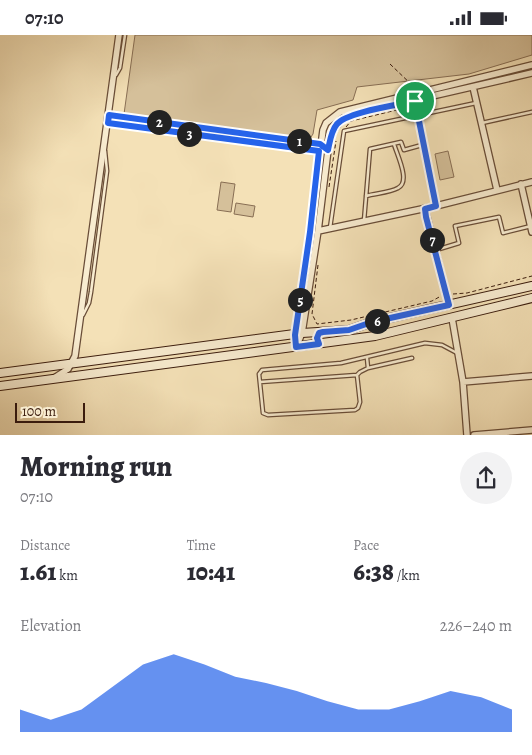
<!DOCTYPE html>
<meta charset="utf-8">
<style>
body{margin:0;font-family:Alegreya,serif;background:#f2f2f3;color:#2b2b33;height:100vh;display:flex;flex-direction:column;font-size:19px;white-space:nowrap}
*{box-sizing:border-box;margin:0}
p{font-size:16px;color:#7c7c81}
.icon{flex:none;width:28px;height:28px;fill:none;stroke:currentColor;stroke-width:2;stroke-linecap:round;stroke-linejoin:round}
.map{position:relative;height:400px;overflow:hidden}
.details{display:flex;flex-direction:column;background:#fff;flex:1}
.details>*{flex:none}
.scale{position:absolute;left:15px;bottom:12px;width:70px;box-sizing:border-box;padding-left:5px;border:2px solid #3b1c0d;border-top:0;font-size:14px;line-height:18px;white-space:nowrap;color:#3b1c0d;-webkit-text-stroke:4px #f8ecd0;paint-order:stroke}
.pin{position:absolute;display:grid;place-items:center;width:42px;height:42px;color:#fff;margin:-21px;border:2px solid #fff;border-radius:50%;box-shadow:0 1px 5px #0007}
.km{position:absolute;width:25px;height:25px;margin:-12px;border-radius:50%;background:#222;color:#fff;font-size:14px;line-height:25px;text-align:center}
.round{display:grid;place-items:center;flex:none;width:52px;height:52px;border-radius:26px;background:#f2f2f3}
.headline{display:flex;align-items:center;justify-content:space-between;height:85px;padding:0 20px}
h1{font-size:28px;font-weight:800;line-height:38px}
.figures{display:grid;grid-template-columns:repeat(3,1fr);gap:8px;height:85px;padding:5px 20px}
.figures div{display:grid;align-content:center}
.figures b{font-size:25px;font-weight:800}
.figures small{font-size:14px;font-weight:400}
.figures p{font-size:14px}
.chart{height:140px;padding:10px 20px}
.chart p{display:flex;justify-content:space-between}
.chart svg{width:100%;height:90px;margin-top:5px;fill:#2563eb;opacity:.7}
.status{display:flex;justify-content:space-between;align-items:center;height:35px;padding:0 25px;background:#fff;direction:ltr}
.status svg{height:14px;fill:currentColor}
.map>svg:first-child{display:block}
.park{fill:#d5c09a;stroke:#886e54}
.lines{fill:none;stroke-linecap:round;stroke-linejoin:round}
.lane-casing{stroke:#694d38;stroke-width:5}
.street-casing{stroke:#694d38;stroke-width:8}
.secondary-casing{stroke:#3b1c0d;stroke-width:10}
.path{stroke:#3b1c0d;stroke-width:1;stroke-dasharray:4 2.5;stroke-linecap:butt}
.lane{stroke:#f8ecd0;stroke-width:2.5}
.street{stroke:#f8ecd0;stroke-width:5.5}
.secondary{stroke:#f8ecd0;stroke-width:8}
.route-casing{stroke:#fff;stroke-width:10}
.route{stroke:#2563eb;stroke-width:6}
</style>
<div class="status"><b>07:10</b><svg viewBox="0 0 49 12"><path d="M0 12V9h3v3zM5 12V6h3v6zM10 12V3h3v9zM15 12V0h3v12zM26 1h20v11H26zM47 4h2v5h-2z"/></svg></div>
<div class="map">
<svg width="532" height="400" viewBox="0 0 532 400">
<rect width="100%" height="100%" fill="#f4e1b7"/>
<filter id="stains"><feTurbulence type="fractalNoise" baseFrequency=".004" numOctaves="4"/><feColorMatrix values="0 0 0 0 .2 0 0 0 0 .09 0 0 0 0 .02 0 0 0 .5 -.17"/></filter>
<radialGradient id="worn" r=".72"><stop offset=".6" stop-color="#630" stop-opacity="0"/><stop offset="1" stop-color="#630" stop-opacity=".3"/></radialGradient>
<path class="park" d="M 135,0 L 532,0 L 532,20 L 469,39 L 357,52 L 353,65 L 317,75 L 313,99 L 309,105 L 124,79 Z
M 448,116 L 454,142 L 440,145 L 435,119 Z
M 221,147 L 235,149 L 231,177 L 217,175 Z
M 236,168 L 255,171 L 253,182 L 234,179 Z"/>
<g class="lines">
<defs>
<path id="lane" d="M 116,40 L 120,33 L 125,0
M 482,88 L 532,77
M 366,161 C 376,158 389,158 398,153 C 411,147 397,120 394,109
M 364,186 L 370,114 L 401,107 L 404,115 L 422,110
M 330,193 L 344,96 L 476,68
M 436,215 L 459,208 L 455,191 L 499,182 L 503,198 L 531,191
M 83,280 L 89,268 L 91,257 L 107,136 L 105,116
M 367,323 L 368,333 L 360,337 L 357,340 L 360,367 L 358,373 L 355,375 L 268,380 L 263,378 L 259,339 L 262,335 L 341,328 L 425,308 L 442,310 L 457,318
M 368,333 L 412,323
M 260,347 L 357,340"/>
<path id="street" d="M 473,52 L 497,155
M 109,80 L 322,111
M 108,88 L 321,116
M 521,149 L 532,197
M 436,171 L 532,147
M 425,174 L 449,270
M 318,196 L 436,171 L 415,66
M 452,283 L 463,347 L 467,400
M 297,310 L 302,298 L 318,196 L 328,115 C 332,95 335,87 354,79 L 532,38
M 296,312 L 295,300 L 310,197 L 323,95 L 326,88 L 340,77 L 532,30
M 54,343 L 68,334 L 75,321 L 119,0
M 463,347 L 532,341
M 474,400 L 532,395"/>
<path id="secondary" d="M 0,338 L 302,298 L 349,295 L 372,287 L 532,251
M 0,351 L 375,301 L 532,263"/>
</defs>
<use href="#lane" class="lane-casing"/>
<use href="#street" class="street-casing"/>
<use href="#secondary" class="secondary-casing"/>
<path class="path" d="M 390,29 L 414,52
M 346,92 L 351,86 L 405,73 L 411,74
M 329,152 L 336,106
M 318,230 L 312,279 L 317,289 L 351,285 L 432,266 L 441,261
M 453,259 L 467,258 L 532,241"/>
<use href="#lane" class="lane"/>
<use href="#street" class="street"/>
<use href="#secondary" class="secondary"/>
</g>
<g class="lines">
<defs>
<path id="route" d="M 415,66 L 436,171 L 425,174 L 426,182 L 449,270 L 372,287 L 349,295 L 323,297 L 319,298 L 317,303 L 319,309 L 296,312 L 295,300 L 310,197 L 319,116 L 108,88 L 109,80 L 320,109 L 328,115 C 330,106 331,96 337,89 C 347,77 398,70 415,66 Z"/>
</defs>
<use href="#route" class="route-casing"/>
<use href="#route" class="route"/>
</g>
<rect width="100%" height="100%" filter="url(#stains)"/>
<rect width="100%" height="100%" fill="url(#worn)"/>
</svg>
<div class="scale">100 m</div>
<div class="pin" style="left:415px;top:66px;background:#1e9e55"><svg class="icon" aria-label="arrive" viewBox="0 0 24 24"><path d="M6 21V4h12l-3 4 3 4H6"/></svg></div>
<b class="km" style="left:299px;top:106px">1</b>
<b class="km" style="left:159px;top:87px">2</b>
<b class="km" style="left:189px;top:99px">3</b>
<b class="km" style="left:300px;top:265px">5</b>
<b class="km" style="left:377px;top:286px">6</b>
<b class="km" style="left:432px;top:205px">7</b>
</div>
<section class="details">
<div class="headline"><div><h1>Morning run</h1><p>07:10</p></div><a class="round"><svg class="icon" aria-label="share" viewBox="0 0 24 24"><path d="M12 15V3M7 8l5-5 5 5M5 13v7h14v-7"/></svg></a></div>
<div class="figures">
<div><p>Distance</p><b>1.61<small> km</small></b></div>
<div><p>Time</p><b>10:41</b></div>
<div><p>Pace</p><b>6:38<small> /km</small></b></div>
</div>
<div class="chart"><p><span>Elevation</span>226–240 m</p>
<svg viewBox="0 0 160 44" preserveAspectRatio="none"><path d="M0 44V33L10 38L20 33L30 22L40 11L50 6L60 11L70 17L80 20L90 24L100 29L110 33L120 33L130 29L140 24L150 27L160 33V44z"/></svg>
</div>
</section>
